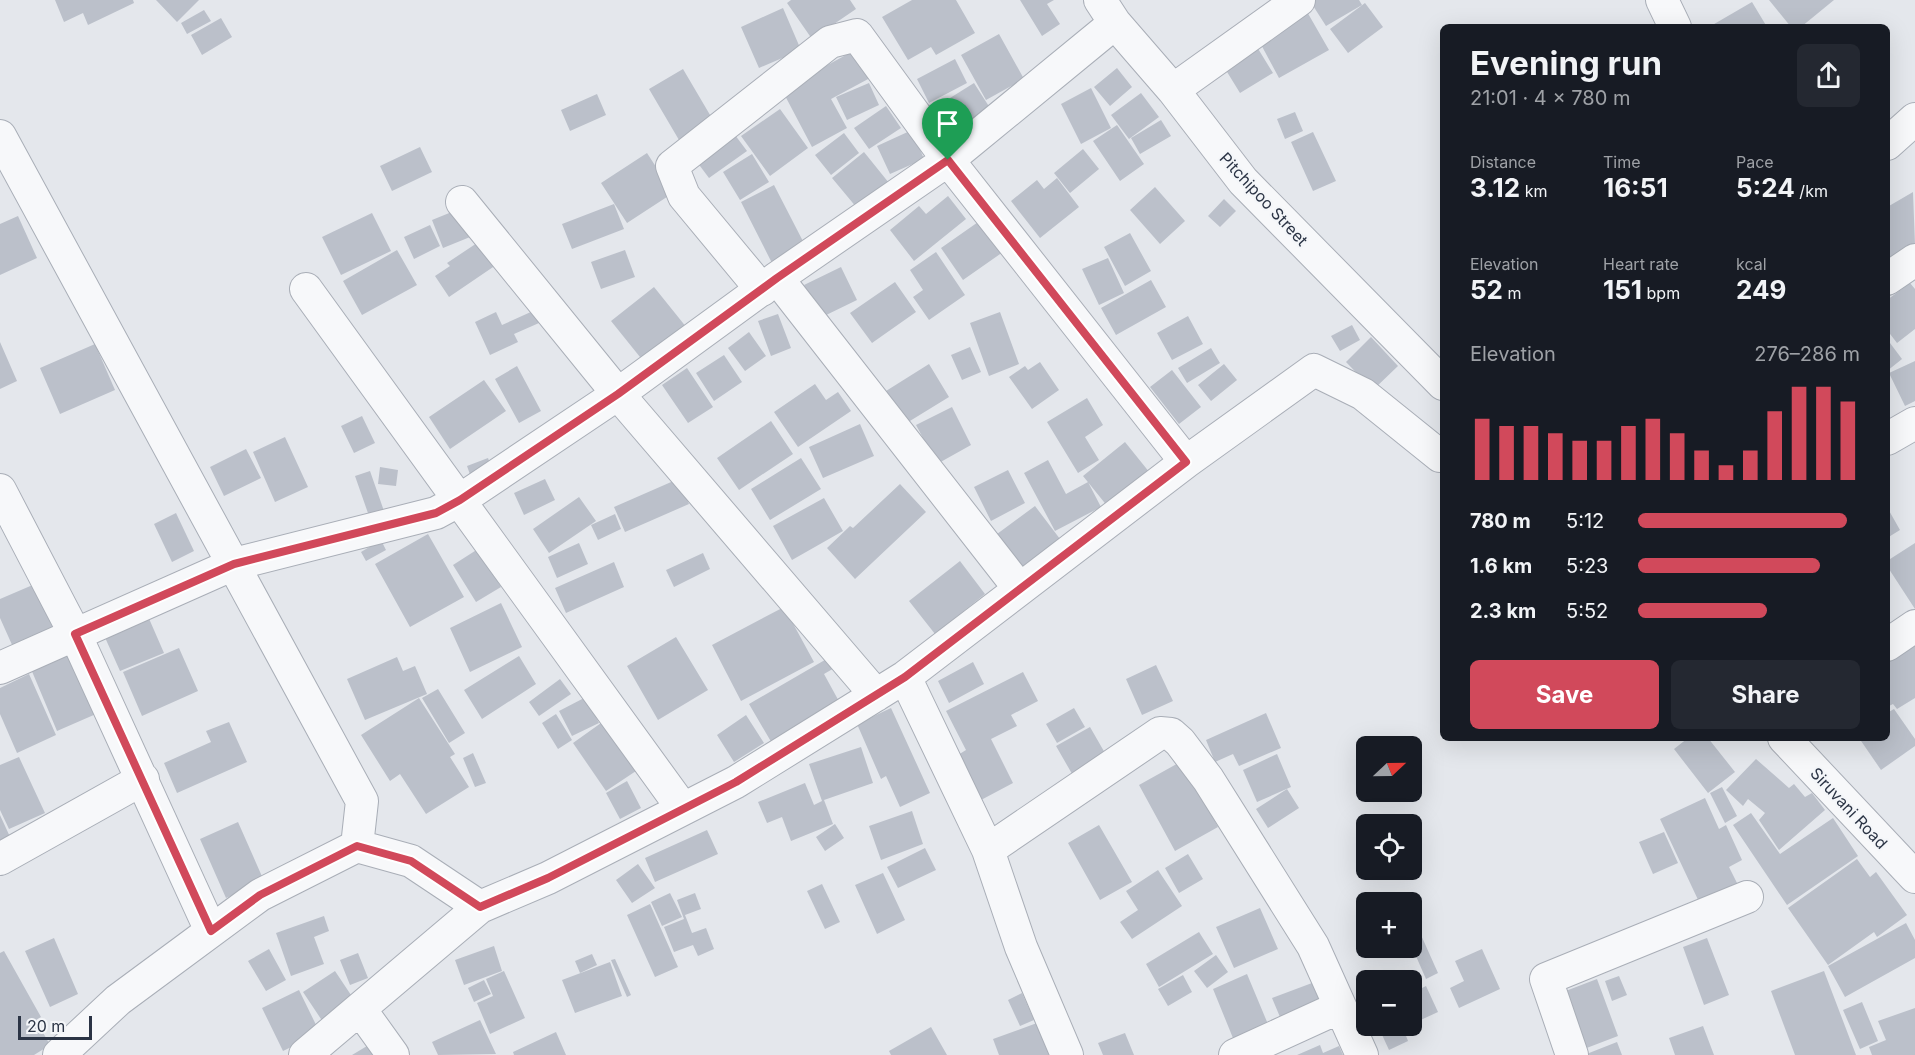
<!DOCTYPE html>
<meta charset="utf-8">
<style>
body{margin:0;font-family:Inter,sans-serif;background:#242831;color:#f1f3f6;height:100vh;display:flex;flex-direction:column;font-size:22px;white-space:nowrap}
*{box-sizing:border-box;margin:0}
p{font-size:20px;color:#9ea1a6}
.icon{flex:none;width:33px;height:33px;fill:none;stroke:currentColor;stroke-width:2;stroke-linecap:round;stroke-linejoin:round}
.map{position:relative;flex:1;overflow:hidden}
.details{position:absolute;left:1440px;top:24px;width:450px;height:717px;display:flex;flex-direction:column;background:#171b24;border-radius:9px;box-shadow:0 6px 24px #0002}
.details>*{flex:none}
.needle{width:39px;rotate:68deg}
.buttons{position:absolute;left:1356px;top:736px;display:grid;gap:12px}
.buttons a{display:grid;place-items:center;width:66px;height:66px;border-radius:9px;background:#171b24;box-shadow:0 6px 24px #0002;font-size:30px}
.scale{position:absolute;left:18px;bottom:15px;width:74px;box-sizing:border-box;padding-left:6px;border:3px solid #2b3445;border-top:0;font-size:16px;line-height:21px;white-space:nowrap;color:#2b3445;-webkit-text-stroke:4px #f4f6f9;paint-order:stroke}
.pin{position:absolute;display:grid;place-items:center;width:51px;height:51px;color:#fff;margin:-62px -26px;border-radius:50% 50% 50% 0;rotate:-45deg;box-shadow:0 0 6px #0007}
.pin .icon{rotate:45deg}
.round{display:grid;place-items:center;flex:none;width:63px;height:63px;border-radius:9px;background:#242831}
.summary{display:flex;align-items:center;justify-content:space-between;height:102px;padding:0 30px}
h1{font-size:33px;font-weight:700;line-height:45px}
.stats{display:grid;grid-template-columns:repeat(3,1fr);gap:9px;height:102px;padding:6px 30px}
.stats div{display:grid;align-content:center}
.stats b{font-size:26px;font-weight:700}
.stats small{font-size:16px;font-weight:400}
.stats p{font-size:16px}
.chart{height:168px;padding:12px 30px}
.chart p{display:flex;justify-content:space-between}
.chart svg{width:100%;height:108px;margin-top:6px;stroke:#d1495b;stroke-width:6}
.primary-button{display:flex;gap:12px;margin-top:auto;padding:12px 30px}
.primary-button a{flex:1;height:69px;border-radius:9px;background:#d1495b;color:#fff;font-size:24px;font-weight:700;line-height:69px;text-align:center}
.primary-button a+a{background:#242831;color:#f1f3f6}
ul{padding:0 30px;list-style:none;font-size:20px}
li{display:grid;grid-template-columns:96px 72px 1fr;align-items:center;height:45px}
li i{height:15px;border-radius:8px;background:#d1495b}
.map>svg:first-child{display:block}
.building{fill:#bbc0ca}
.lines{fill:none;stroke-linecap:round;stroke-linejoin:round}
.minor-casing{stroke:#a9aeb7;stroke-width:34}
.minor{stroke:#f7f8fa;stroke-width:32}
.route-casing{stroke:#fff;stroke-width:12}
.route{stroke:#d1495b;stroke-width:8}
.labels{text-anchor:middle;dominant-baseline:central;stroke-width:4.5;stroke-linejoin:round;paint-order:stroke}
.street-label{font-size:16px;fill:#2b3445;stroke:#f4f6f9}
</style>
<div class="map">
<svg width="1915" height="1055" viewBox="0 0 1915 1055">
<rect width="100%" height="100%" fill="#e4e7ec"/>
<path class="building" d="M 55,0 L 133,0 L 134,3 L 88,25 L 83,13 L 64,22 Z
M 156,0 L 199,0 L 177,22 Z
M 791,0 L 850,0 L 856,9 L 812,39 L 787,3 Z
M 912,0 L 956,0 L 975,33 L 936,55 L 931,47 L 908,60 L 882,17 Z
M 1020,0 L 1054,0 L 1047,4 L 1060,24 L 1042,36 Z
M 1312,0 L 1359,0 L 1362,5 L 1326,26 L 1310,1 Z
M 1769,0 L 1834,0 L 1801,27 L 1791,27 Z
M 1752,2 L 1767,27 L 1709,27 Z
M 1365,3 L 1383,27 L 1348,53 L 1330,29 Z
M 783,8 L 801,50 L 759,68 L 741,27 Z
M 204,10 L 211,21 L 187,34 L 181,23 Z
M 1306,10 L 1329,50 L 1279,78 L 1257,37 Z
M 221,18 L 232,37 L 202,55 L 191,35 Z
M 999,34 L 1024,79 L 986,100 L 961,55 Z
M 1257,47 L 1273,73 L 1240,93 L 1224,67 Z
M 855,50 L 870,78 L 831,99 L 847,128 L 812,147 L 782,90 Z
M 955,59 L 967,83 L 929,103 L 917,79 Z
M 1117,68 L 1132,87 L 1110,106 L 1094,87 Z
M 683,69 L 713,120 L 679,140 L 649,89 Z
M 869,83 L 879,105 L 847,120 L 836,97 Z
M 974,83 L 990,108 L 950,133 L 934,108 Z
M 1091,88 L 1111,128 L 1081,144 L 1061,104 Z
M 1141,93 L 1159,117 L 1129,139 L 1111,115 Z
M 597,94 L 606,115 L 570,131 L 561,110 Z
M 886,106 L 901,128 L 869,149 L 854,128 Z
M 780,109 L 808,148 L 770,176 L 741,136 Z
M 1295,112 L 1303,131 L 1285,139 L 1277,119 Z
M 1161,120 L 1171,136 L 1140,154 L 1131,138 Z
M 1117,125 L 1144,164 L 1120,181 L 1093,141 Z
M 912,130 L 924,159 L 890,174 L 877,146 Z
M 732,131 L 747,151 L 709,178 L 694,158 Z
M 1313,132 L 1336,181 L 1313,191 L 1291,142 Z
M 844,133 L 859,153 L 831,175 L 815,155 Z
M 420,147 L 432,172 L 392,191 L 380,166 Z
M 1083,149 L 1099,169 L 1070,193 L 1054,173 Z
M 864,152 L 889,183 L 857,208 L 832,178 Z
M 647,153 L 673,193 L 627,223 L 601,183 Z
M 752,154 L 769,182 L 740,200 L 723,172 Z
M 1057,178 L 1079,207 L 1040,238 L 1011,201 L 1037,180 L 1044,189 Z
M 774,185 L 807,249 L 774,267 L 741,202 Z
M 1155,187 L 1185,221 L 1160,244 L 1130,210 Z
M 1913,192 L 1915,245 L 1887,260 L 1887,203 L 1889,206 Z
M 948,196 L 966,219 L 914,261 L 890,230 L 919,206 L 926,214 Z
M 1224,199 L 1236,211 L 1220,227 L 1208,216 Z
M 614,204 L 624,229 L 572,249 L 562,224 Z
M 464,207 L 475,235 L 443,248 L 432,220 Z
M 372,213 L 391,251 L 341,275 L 322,237 Z
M 18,216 L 37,258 L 0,275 L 0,224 Z
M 981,220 L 1003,252 L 963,280 L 941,248 Z
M 430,225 L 440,246 L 414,259 L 404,237 Z
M 1130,233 L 1151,271 L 1125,286 L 1104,247 Z
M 483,239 L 499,263 L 449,297 L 435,276 L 450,266 L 447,263 Z
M 397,250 L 417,285 L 362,315 L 343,281 Z
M 625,250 L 635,277 L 601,289 L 591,262 Z
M 936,252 L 965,295 L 929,320 L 913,297 L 923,290 L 910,270 Z
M 1108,258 L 1124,293 L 1099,305 L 1082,269 Z
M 841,267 L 857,300 L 820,318 L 804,285 Z
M 1151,280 L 1166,307 L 1116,335 L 1101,308 Z
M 895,282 L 916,312 L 872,343 L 850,313 Z
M 1910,283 L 1915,289 L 1915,329 L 1897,343 L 1887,330 L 1887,300 Z
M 654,287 L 687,328 L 644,362 L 611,321 Z
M 533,311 L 539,323 L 514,334 L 518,342 L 490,355 L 475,322 L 496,312 L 502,325 Z
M 1000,312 L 1019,364 L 989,376 L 970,323 Z
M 778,314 L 791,348 L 771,356 L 758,321 Z
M 1188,316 L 1203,344 L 1172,360 L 1157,333 Z
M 1352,325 L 1360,340 L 1340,351 L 1331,336 Z
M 749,332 L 766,356 L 745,371 L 728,348 Z
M 1371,337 L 1398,366 L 1373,390 L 1346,362 Z
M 1887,339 L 1902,359 L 1887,371 Z
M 0,342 L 17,381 L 0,389 Z
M 95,344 L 115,390 L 60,414 L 40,368 Z
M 970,347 L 981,372 L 962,380 L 951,355 Z
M 1211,348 L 1220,363 L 1187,383 L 1178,368 Z
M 724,355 L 742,382 L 714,401 L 696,373 Z
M 1915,361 L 1915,401 L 1905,406 L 1889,373 Z
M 1040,362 L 1059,390 L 1032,409 L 1009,377 L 1025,366 L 1028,370 Z
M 929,364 L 949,397 L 905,424 L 886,391 Z
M 1224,364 L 1237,380 L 1211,401 L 1198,385 Z
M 517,366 L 541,411 L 519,423 L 495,379 Z
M 687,368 L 713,407 L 688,423 L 662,385 Z
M 1172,370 L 1201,407 L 1179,424 L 1150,387 Z
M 484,380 L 506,411 L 450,449 L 429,417 Z
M 815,384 L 826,400 L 838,392 L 851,411 L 798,447 L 774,412 Z
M 1087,398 L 1103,425 L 1085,437 L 1099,460 L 1078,473 L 1047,422 Z
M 952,407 L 971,445 L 937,464 L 916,425 Z
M 362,416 L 375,443 L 354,453 L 341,426 Z
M 771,421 L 793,454 L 739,490 L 717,458 Z
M 860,424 L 874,456 L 823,478 L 809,447 Z
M 285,437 L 308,487 L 275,502 L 253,452 Z
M 1125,442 L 1150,473 L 1108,507 L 1083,476 Z
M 246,449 L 261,478 L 224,496 L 210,467 Z
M 488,458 L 494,475 L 473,483 L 467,466 Z
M 801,458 L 821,489 L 770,520 L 751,489 Z
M 1048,460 L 1066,494 L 1088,482 L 1101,507 L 1055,531 L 1024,473 Z
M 380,467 L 398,470 L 396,486 L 378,484 Z
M 1008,470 L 1025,503 L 991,521 L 974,487 Z
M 370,471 L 384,511 L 369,516 L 355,476 Z
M 545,479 L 555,500 L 524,515 L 514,493 Z
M 678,479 L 689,504 L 625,532 L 614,507 Z
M 900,484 L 926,512 L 855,579 L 827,548 L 850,526 L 853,528 Z
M 579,497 L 596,521 L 549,553 L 533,529 Z
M 824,498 L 843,531 L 792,560 L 773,526 Z
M 1035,506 L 1060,539 L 1018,571 L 993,537 Z
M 1887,507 L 1900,530 L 1887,538 Z
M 176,513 L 194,551 L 172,562 L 154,524 Z
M 615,514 L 621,529 L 598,540 L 591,525 Z
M 428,534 L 464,597 L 410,627 L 375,564 Z
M 381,540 L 386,550 L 366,561 L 361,552 Z
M 579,543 L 588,564 L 557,578 L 548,557 Z
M 1915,543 L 1915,609 L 1887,566 L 1887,561 Z
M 478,549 L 501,587 L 476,602 L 453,565 Z
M 703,553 L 710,569 L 674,587 L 666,570 Z
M 960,561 L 985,594 L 935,634 L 909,601 Z
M 614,562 L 624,587 L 566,613 L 555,588 Z
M 35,584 L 55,628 L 13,647 L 0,618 L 0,599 Z
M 501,603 L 522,647 L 470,672 L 450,628 Z
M 784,607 L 814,662 L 741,701 L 712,645 Z
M 147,614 L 164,653 L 120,671 L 103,633 Z
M 676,637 L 708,690 L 658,720 L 627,666 Z
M 1915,643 L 1915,698 L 1897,709 L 1893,704 L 1887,707 L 1887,660 Z
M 179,648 L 198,691 L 142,716 L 123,672 Z
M 69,653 L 96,714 L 57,731 L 31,669 Z
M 519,656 L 536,684 L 482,719 L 464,690 Z
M 397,657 L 403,671 L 415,666 L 427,694 L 365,720 L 347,679 Z
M 830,657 L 836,667 L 824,674 L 841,705 L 773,745 L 749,704 Z
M 973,662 L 984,684 L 949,703 L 938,681 Z
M 1156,665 L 1173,701 L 1142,715 L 1126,679 Z
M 1023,672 L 1038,701 L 1011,715 L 1017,726 L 991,739 L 1013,783 L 981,800 L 958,755 L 966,750 L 946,711 Z
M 29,674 L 56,735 L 17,753 L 0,714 L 0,688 Z
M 560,679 L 571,694 L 539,716 L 529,702 Z
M 438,689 L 465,733 L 449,743 L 422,698 Z
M 586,697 L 599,723 L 572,736 L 559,711 Z
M 419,698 L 455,754 L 450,757 L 469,787 L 426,814 L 400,774 L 390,781 L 361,735 Z
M 891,708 L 930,793 L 900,807 L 886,776 L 881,779 L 857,724 Z
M 1074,708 L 1085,727 L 1057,743 L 1046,724 Z
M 1894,709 L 1915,739 L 1915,746 L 1881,770 L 1859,738 L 1887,738 L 1887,713 Z
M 1266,713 L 1281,748 L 1239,766 L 1233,754 L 1215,762 L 1206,740 Z
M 556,714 L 572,740 L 558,749 L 542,723 Z
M 746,715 L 764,743 L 734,762 L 717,735 Z
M 608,718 L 642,767 L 606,791 L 573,743 Z
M 229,722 L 247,762 L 177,793 L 164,763 L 211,742 L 206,731 Z
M 1090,727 L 1109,760 L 1075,779 L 1056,746 Z
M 1688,738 L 1708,738 L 1735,772 L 1708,793 L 1674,749 Z
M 861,747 L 873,783 L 824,800 L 833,824 L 791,841 L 782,817 L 767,823 L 758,802 L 805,783 L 814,805 L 822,801 L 809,764 Z
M 473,753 L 486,783 L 475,787 L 463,758 Z
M 1277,754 L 1291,787 L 1257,802 L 1243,770 Z
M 19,757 L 45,813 L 9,829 L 0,810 L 0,765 Z
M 1756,759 L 1789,788 L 1794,784 L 1805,797 L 1812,793 L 1825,810 L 1779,850 L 1759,820 L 1765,813 L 1748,799 L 1743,806 L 1726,790 Z
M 1182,761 L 1218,827 L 1175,851 L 1139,785 Z
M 627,781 L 641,808 L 620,819 L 606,793 Z
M 1722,787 L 1737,816 L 1725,823 L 1710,793 Z
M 1287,789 L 1299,808 L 1268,828 L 1256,809 Z
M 1705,798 L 1719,829 L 1726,825 L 1742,860 L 1729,867 L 1739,887 L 1700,904 L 1660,819 Z
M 912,811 L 923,844 L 881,860 L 869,826 Z
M 1751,813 L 1780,854 L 1833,818 L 1858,856 L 1787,905 L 1733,825 Z
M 0,815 L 11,839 L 0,844 Z
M 238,822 L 264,881 L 226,898 L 200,839 Z
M 835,824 L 844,838 L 825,851 L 816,837 Z
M 1099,825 L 1132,882 L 1100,900 L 1068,843 Z
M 707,830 L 718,854 L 655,882 L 645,858 Z
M 1664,832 L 1678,863 L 1653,874 L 1639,842 Z
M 925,848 L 936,870 L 898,888 L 887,867 Z
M 1188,854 L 1203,879 L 1179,893 L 1165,868 Z
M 1857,859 L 1870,877 L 1876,872 L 1907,915 L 1877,937 L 1874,932 L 1828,965 L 1788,908 Z
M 638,864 L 655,888 L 632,903 L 616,880 Z
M 1158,870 L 1182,906 L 1132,939 L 1120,922 L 1138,910 L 1126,891 Z
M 883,873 L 905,920 L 877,934 L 855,885 Z
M 822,884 L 840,922 L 825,929 L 807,891 Z
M 670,893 L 682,917 L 662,926 L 651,902 Z
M 695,893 L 701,909 L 685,915 L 692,933 L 706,928 L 714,949 L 698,956 L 693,945 L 674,952 L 664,927 L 684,919 L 677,900 Z
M 650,904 L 678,967 L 655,977 L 627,915 Z
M 1260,908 L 1278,949 L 1234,968 L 1216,927 Z
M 324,916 L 329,931 L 314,937 L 324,964 L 291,976 L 276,933 Z
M 1906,923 L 1915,940 L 1915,958 L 1845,997 L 1828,966 Z
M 1199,932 L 1213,954 L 1159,987 L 1146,964 Z
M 1421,935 L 1438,973 L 1426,979 L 1412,947 L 1412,939 Z
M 54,938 L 78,994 L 50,1007 L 25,951 Z
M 1707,938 L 1729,995 L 1704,1005 L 1683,947 Z
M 494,946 L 502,971 L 464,985 L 455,960 Z
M 269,949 L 286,980 L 266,991 L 248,961 Z
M 1482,949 L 1500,989 L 1459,1008 L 1450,988 L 1464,981 L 1455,961 Z
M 4,951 L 41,1017 L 36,1020 L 50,1045 L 34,1055 L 0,1055 L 0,953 Z
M 358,953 L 368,978 L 350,985 L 340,960 Z
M 592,954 L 597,965 L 580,973 L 575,961 Z
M 1216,955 L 1228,972 L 1207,988 L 1194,971 Z
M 615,959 L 631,995 L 627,997 L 611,960 Z
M 610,962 L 622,996 L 575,1013 L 562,980 Z
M 335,971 L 355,1001 L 323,1022 L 303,992 Z
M 504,971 L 525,1018 L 490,1034 L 477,1003 L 493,996 L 486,979 Z
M 1824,971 L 1856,1055 L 1795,1055 L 1771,991 Z
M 1247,974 L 1270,1029 L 1235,1043 L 1213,989 Z
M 1183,975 L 1192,992 L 1168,1006 L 1158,989 Z
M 1619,976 L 1627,995 L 1612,1001 L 1605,981 Z
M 1597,979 L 1618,1036 L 1584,1049 L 1563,992 Z
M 484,980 L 491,994 L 474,1002 L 468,988 Z
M 1312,983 L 1320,1002 L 1280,1017 L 1272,998 Z
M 1426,986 L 1438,1012 L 1412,1024 L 1412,993 Z
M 299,990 L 320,1033 L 283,1051 L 262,1008 Z
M 1022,993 L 1034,1020 L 1020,1026 L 1008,1000 Z
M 1862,1002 L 1878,1041 L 1860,1049 L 1843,1010 Z
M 1915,1008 L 1915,1055 L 1872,1055 L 1869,1047 L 1886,1040 L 1878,1021 Z
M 480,1020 L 496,1054 L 438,1055 L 432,1042 Z
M 1037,1023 L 1049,1055 L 999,1055 L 993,1039 Z
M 1378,1026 L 1408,1026 L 1403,1028 L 1408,1041 L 1389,1050 Z
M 1703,1026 L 1714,1055 L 1675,1055 L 1669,1038 Z
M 931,1027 L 947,1055 L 891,1055 L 889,1051 Z
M 556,1032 L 566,1055 L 514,1055 L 513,1052 Z
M 1125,1033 L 1134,1055 L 1103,1055 L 1098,1043 Z
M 377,1040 L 387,1055 L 352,1055 Z
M 1617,1042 L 1622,1055 L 1584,1055 Z
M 1320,1045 L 1323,1053 L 1339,1046 L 1343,1055 L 1297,1055 Z"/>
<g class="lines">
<defs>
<path id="minor" d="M 1100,0 L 1115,23 L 1173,90 L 1243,181 L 1443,384
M 1662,0 L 1675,27
M 1173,90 L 1299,0
M 0,136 L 362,801 L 357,846
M 1887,144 L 1915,119
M 462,202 L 618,394 L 876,695
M 1887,279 L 1915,260
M 306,289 L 683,809
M 762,290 L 684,196 L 672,166 L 830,42 L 857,35 L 948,160 L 1186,462
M 1887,439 L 1915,423
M 0,490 L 75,634 L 211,931
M 1019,588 L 777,278 L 948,160 L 1115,23
M 1887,645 L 1915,626
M 0,668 L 234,564 L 436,513 L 460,500 L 618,394 L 777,278
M 905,677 L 988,850 L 1021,947 L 1067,1055
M 1784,738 L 1915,877
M 988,850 L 1160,733 L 1171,734 L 1180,742 L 1208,779 L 1313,946 L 1362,1055
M 0,859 L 143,779
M 360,1009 L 393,1055
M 59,1055 L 118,1000 L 260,895 L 357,846 L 411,861 L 480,907 L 548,878 L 736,782 L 905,677 L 1186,462 L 1314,370 L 1363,394 L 1440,456 L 1443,456
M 305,1055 L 480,907
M 1235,1055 L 1340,1007
M 1572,1055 L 1546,979 L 1747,897"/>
</defs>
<use href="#minor" class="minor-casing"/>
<use href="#minor" class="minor"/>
</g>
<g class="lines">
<defs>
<path id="route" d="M 948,160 L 1186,462 L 905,677 L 736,782 L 548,878 L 480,907 L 411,861 L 357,846 L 260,895 L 211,931 L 75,634 L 234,564 L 436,513 L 460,500 L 618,394 L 777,278 Z"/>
</defs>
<use href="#route" class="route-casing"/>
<use href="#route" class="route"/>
</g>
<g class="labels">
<g class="street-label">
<text transform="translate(1264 199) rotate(47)">Pitchipoo Street</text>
<text transform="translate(1849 808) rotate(47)">Siruvani Road</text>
</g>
</g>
</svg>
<div class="buttons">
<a><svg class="needle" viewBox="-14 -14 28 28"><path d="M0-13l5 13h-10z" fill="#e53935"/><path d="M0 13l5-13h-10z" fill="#9ea1a6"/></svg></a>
<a><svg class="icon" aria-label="locate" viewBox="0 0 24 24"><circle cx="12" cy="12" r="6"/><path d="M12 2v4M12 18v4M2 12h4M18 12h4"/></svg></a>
<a>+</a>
<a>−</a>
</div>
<div class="scale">20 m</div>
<div class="pin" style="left:948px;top:160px;background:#1e9e55"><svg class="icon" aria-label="arrive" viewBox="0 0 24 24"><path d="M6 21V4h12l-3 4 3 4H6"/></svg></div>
<section class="details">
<div class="summary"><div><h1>Evening run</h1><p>21:01 · 4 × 780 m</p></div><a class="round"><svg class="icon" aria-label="share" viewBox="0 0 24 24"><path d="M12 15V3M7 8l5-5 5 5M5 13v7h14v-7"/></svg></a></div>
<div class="stats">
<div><p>Distance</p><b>3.12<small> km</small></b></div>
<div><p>Time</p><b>16:51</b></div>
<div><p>Pace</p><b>5:24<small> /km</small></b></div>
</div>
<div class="stats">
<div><p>Elevation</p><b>52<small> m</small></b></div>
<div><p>Heart rate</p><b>151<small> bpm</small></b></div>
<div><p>kcal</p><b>249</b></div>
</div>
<div class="chart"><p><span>Elevation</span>276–286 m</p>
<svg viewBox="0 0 160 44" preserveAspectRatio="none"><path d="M5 44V19M15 44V22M25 44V22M35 44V25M45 44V28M55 44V28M65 44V22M75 44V19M85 44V25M95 44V32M105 44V38M115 44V32M125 44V16M135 44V6M145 44V6M155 44V12"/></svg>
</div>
<ul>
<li><b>780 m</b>5:12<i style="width:94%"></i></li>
<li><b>1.6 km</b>5:23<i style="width:82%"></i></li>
<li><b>2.3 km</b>5:52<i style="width:58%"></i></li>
</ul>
<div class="primary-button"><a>Save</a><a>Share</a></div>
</section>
</div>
